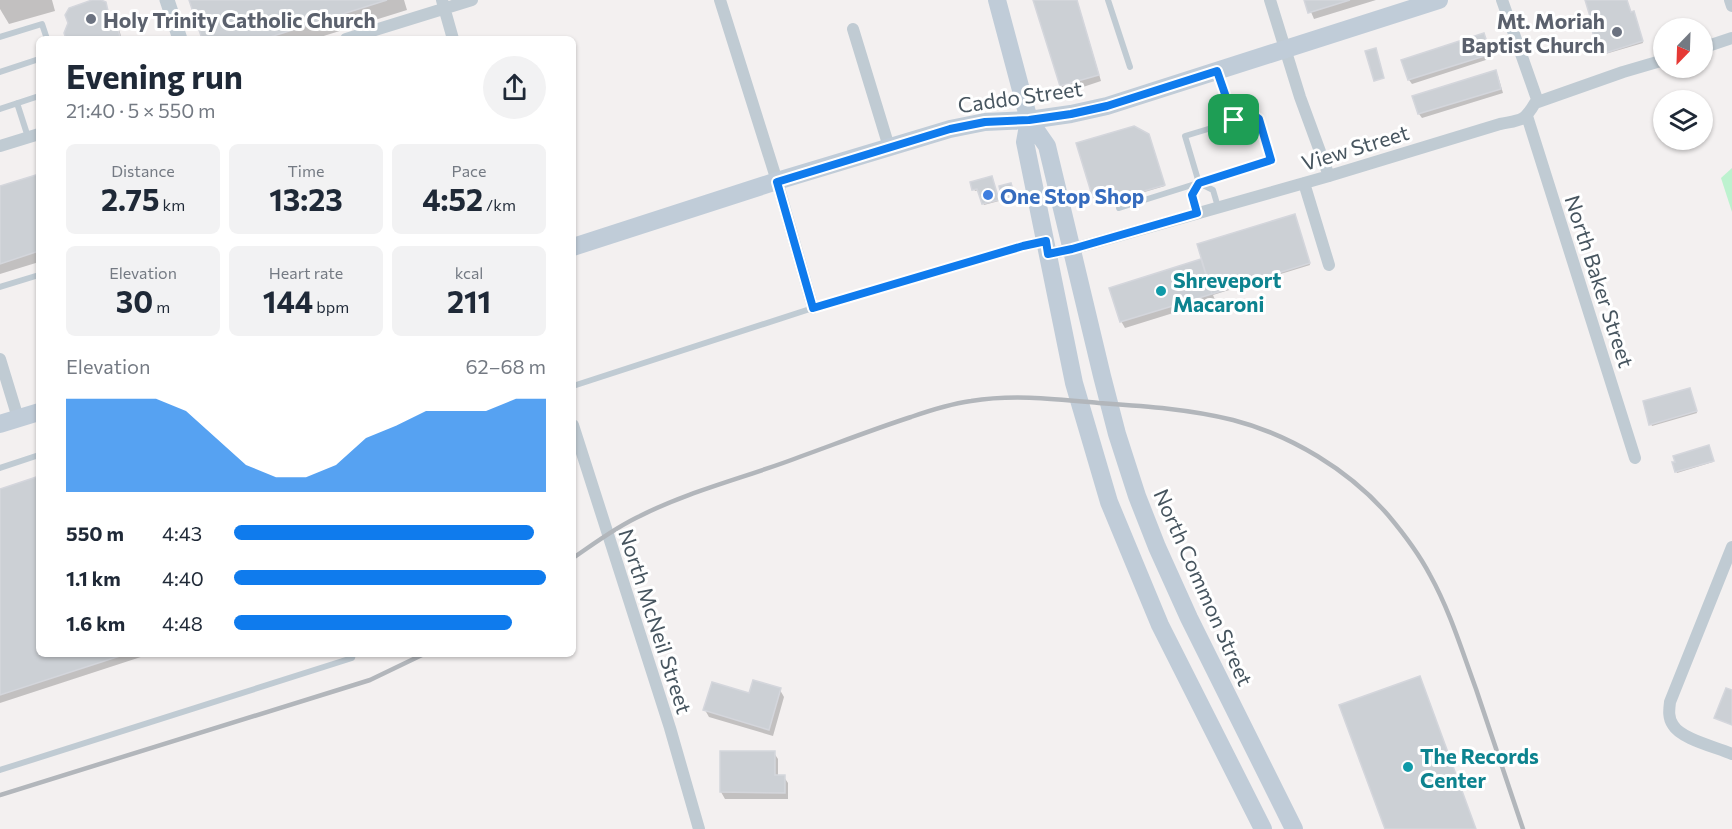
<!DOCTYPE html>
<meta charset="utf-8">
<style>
body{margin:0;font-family:Commissioner,sans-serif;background:#f2f2f3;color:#1f2937;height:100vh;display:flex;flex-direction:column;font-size:22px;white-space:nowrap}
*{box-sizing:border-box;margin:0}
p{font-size:20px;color:#747a83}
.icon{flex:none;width:33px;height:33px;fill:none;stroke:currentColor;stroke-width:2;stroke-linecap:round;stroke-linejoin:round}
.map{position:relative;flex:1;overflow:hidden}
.sheet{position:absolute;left:36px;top:36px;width:540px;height:621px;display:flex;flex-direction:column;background:#fff;border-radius:9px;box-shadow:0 2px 4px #0004}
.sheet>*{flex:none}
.needle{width:39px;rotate:203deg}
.fabs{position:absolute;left:1653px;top:18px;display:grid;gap:12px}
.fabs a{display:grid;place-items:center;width:60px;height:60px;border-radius:50%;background:#fff;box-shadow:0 2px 4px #0004;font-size:30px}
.pin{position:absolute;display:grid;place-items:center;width:51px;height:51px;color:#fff;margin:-26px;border-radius:12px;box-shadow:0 3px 9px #0006}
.round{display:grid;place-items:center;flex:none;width:63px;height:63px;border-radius:32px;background:#f2f2f3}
.head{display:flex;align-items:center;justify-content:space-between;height:102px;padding:0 30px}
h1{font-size:33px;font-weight:700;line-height:45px}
.stats{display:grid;grid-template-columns:repeat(3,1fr);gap:9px;height:102px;padding:6px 30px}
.stats div{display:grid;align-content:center;border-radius:9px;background:#f2f2f3;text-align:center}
.stats b{font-size:30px;font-weight:700}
.stats small{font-size:16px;font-weight:400}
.stats p{font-size:16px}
.chart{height:168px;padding:12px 30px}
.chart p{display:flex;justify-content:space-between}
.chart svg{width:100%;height:108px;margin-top:6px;fill:#0f7bed;opacity:.7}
ul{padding:0 30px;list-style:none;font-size:20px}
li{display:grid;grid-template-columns:96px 72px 1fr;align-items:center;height:45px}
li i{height:15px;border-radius:8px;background:#0f7bed}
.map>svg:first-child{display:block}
.green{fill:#bdf2cf}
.shadow{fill:#0003}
.building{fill:#ccd0d5;stroke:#d4d6dc;stroke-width:1.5}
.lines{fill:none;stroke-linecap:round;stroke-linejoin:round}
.service{stroke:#c0cbd3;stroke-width:6}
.minor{stroke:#c0cbd3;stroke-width:12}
.tertiary{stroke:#c0cbd3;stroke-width:15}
.secondary{stroke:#c0ccd8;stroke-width:18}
.rail{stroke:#b2b6bb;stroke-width:4.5}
.route-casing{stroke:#fff;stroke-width:12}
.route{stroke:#0f7bed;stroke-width:8}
.worship-dot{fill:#6b7280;stroke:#fff;stroke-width:2}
.shop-dot{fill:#3f7fe0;stroke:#fff;stroke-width:2}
.culture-dot{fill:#0f9aa8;stroke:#fff;stroke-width:2}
.labels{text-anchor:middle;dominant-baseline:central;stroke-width:6;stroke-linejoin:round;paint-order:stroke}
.worship-label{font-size:21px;font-weight:bold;fill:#5b616d;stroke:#fff;text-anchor:start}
.street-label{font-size:21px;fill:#47555f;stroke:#fff}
.shop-label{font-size:21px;font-weight:bold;fill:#366cbe;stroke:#fff;text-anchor:start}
.culture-label{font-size:21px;font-weight:bold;fill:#0d838f;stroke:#fff;text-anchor:start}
</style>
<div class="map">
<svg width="1732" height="829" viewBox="0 0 1732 829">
<rect width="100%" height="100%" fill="#f3f0f0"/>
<path class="green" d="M 1732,168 L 1732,212 L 1721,178 Z"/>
<path class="shadow" d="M 0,0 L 52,0 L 55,11 L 9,24 L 0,9 Z
M 97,0 L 104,3 L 118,26 L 122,39 L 68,39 Z
M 191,0 L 404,0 L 407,10 L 314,39 L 203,39 Z
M 1035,0 L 1077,0 L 1101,81 L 1065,93 L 1061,86 Z
M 1306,0 L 1376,0 L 1314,19 Z
M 1587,0 L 1626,0 L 1631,14 L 1634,15 L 1643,43 L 1602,55 Z
M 1486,39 L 1492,58 L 1412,84 L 1409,80 L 1403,61 Z
M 1498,76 L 1503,93 L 1422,118 L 1419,114 L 1414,97 Z
M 1150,137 L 1165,186 L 1097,206 L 1078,144 Z
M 39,175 L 39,262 L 0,274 L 0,187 Z
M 993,179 L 999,201 L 984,205 L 979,190 L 975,191 L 974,189 Z
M 1295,217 L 1310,265 L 1213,295 L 1215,300 L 1125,328 L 1121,321 L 1111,289 L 1203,260 Z
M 1690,391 L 1697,413 L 1652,426 L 1651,424 Z
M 1709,448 L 1713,462 L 1677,473 L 1676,471 Z
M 39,478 L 39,654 L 150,654 L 0,703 L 0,490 Z
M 780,690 L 784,697 L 773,736 L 709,717 L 705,710 L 750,695 Z
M 774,753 L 778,759 L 778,777 L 784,777 L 788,783 L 788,799 L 725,799 L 721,792 Z"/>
<path class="building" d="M 92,0 L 101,0 L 106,2 L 108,11 L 113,15 L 120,36 L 113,39 L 66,39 L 64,33 L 68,23 L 65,15 L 69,8 Z
M 189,0 L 387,0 L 264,39 L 202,39 Z
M 1033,0 L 1077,0 L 1099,75 L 1060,86 Z
M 1304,0 L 1350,0 L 1308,13 Z
M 1585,0 L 1627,0 L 1631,12 L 1634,11 L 1643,41 L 1599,55 L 1590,23 L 1592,23 Z
M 1484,33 L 1491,54 L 1408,80 L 1401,60 Z
M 1376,48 L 1384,78 L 1374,81 L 1365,51 Z
M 1496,70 L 1501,89 L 1418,114 L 1412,96 Z
M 1134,126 L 1149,134 L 1165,185 L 1095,205 L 1076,143 Z
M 39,174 L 39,251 L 0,264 L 0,186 Z
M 992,176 L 999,200 L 982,204 L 977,189 L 972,190 L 970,182 Z
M 1011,183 L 1015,196 L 1002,199 L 999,186 Z
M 1295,214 L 1310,263 L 1212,294 L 1197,244 Z
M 1201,259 L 1212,294 L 1120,322 L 1109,288 Z
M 1690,388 L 1697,411 L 1649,425 L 1643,401 Z
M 1709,445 L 1714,461 L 1675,472 L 1672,462 L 1675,462 L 1673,456 Z
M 39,476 L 39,654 L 126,654 L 0,695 L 0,489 Z
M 1420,676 L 1476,829 L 1385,829 L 1339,705 Z
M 753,680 L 781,688 L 769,730 L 703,710 L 712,682 L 749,693 Z
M 1726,688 L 1732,690 L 1732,725 L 1714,718 Z
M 720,751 L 775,751 L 775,775 L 785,775 L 785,793 L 720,792 Z"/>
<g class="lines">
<path class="service" d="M 1108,0 L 1130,67
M 0,37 L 42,24 L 47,39
M 0,72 L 39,59
M 1218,74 L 1234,121
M 17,103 L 28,137
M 0,109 L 39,96
M 1119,208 L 1271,160 L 1259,119 L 1255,116 L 1248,117 L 1185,136 L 1199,183
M 1197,214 L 1192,195 L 1199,183 L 1213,190 L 1218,207
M 0,287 L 39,275
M 573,386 L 813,308 L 1043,242
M 0,468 L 39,455
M 0,770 L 352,658 L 353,654"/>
<path class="minor" d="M 442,0 L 453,39
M 720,0 L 777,181 L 813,308
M 1270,0 L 1300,97 L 1329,176
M 1502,0 L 1538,102
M 1730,0 L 1732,6
M 853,29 L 889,147
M 346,39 L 472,0
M 1702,48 L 1732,38
M 1527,116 L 1635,458
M 0,146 L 39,134
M 1304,183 L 1329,265
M 1048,254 L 1072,249 L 1329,176 L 1500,124 C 1521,120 1524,122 1535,103 L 1623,72 L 1664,60
M 0,359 L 18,418
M 573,425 L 670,728 L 699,829
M 1732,547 L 1670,702 C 1669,710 1668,718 1673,725 C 1681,739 1716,747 1732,754"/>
<path class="tertiary" d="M 167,0 L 180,39"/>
<path class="secondary" d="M 997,0 L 1029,120 L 1047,146 L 1102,376 L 1117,434 L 1137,496 L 1157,547 L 1189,618 L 1294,829
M 1029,120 L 1025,142 L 1074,383 L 1109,502 L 1160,625 L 1263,829
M 573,247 L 777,181 L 950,129 L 985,122 L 1029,120 L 1071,114 L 1107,106 L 1439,0
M 0,424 L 39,412"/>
<path class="rail" d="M 573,558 C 595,543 616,527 640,516 C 691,490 748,477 802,456 C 838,443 874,429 911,417 C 931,410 950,404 971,401 C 1013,394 1056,399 1099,403 C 1143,406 1190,409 1233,420 C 1291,435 1349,470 1388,515 C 1404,534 1419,554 1430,575 C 1450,611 1462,651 1476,689 C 1492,736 1507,782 1523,829
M 0,795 L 370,680 L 424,654"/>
</g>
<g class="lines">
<defs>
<path id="route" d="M 1217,71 L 1234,120 L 1255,116 L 1259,119 L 1271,160 L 1199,183 L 1192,195 L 1197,213 L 1072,249 L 1048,254 L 1046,241 L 1023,246 L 813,308 L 777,182 L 950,129 L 985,122 L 1029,120 L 1071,114 L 1107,106 Z"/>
</defs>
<use href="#route" class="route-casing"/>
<use href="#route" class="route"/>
</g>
<g class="worship-dot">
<circle cx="91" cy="19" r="6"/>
<circle cx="1617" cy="32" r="6"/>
</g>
<circle class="shop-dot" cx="988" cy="195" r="6"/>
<g class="culture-dot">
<circle cx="1161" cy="291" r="6"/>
<circle cx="1408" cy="767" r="6"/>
</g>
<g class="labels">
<g class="worship-label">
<text x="103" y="19">Holy Trinity Catholic Church</text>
<text x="1605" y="20" text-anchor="end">Mt. Moriah<tspan x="1605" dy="24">Baptist Church</tspan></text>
</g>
<g class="street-label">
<text transform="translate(1020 96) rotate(-8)">Caddo Street</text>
<text transform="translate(1355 147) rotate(-17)">View Street</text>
<text transform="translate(1600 281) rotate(72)">North Baker Street</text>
<text transform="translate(1204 587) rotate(66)">North Common Street</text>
<text transform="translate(656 621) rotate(72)">North McNeil Street</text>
</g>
<g class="shop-label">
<text x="1000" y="195">One Stop Shop</text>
</g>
<g class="culture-label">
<text x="1173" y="279">Shreveport<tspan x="1173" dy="24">Macaroni</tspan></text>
<text x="1420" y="755">The Records<tspan x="1420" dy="24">Center</tspan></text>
</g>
</g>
</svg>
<div class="fabs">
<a><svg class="needle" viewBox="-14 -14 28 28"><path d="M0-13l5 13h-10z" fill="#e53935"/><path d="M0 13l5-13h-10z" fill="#747a83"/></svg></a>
<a><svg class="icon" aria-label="layers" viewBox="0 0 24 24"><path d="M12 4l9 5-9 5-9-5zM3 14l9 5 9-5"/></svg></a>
</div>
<div class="pin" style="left:1234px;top:120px;background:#1e9e55"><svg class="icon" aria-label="arrive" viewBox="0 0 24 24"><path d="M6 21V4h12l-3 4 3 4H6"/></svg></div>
<section class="sheet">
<div class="head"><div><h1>Evening run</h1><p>21:40 · 5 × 550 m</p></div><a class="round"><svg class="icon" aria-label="share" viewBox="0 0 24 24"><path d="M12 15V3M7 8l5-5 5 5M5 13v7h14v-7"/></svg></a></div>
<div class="stats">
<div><p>Distance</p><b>2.75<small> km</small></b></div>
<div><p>Time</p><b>13:23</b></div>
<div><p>Pace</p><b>4:52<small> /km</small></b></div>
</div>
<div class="stats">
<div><p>Elevation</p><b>30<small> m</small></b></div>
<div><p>Heart rate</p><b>144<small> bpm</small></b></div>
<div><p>kcal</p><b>211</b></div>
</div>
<div class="chart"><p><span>Elevation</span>62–68 m</p>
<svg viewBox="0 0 160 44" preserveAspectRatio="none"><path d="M0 44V6L10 6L20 6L30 6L40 11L50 22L60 33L70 38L80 38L90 33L100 22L110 17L120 11L130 11L140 11L150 6L160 6V44z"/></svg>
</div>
<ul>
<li><b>550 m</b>4:43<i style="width:96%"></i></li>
<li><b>1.1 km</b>4:40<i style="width:100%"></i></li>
<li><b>1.6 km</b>4:48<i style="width:89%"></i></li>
</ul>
</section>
</div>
